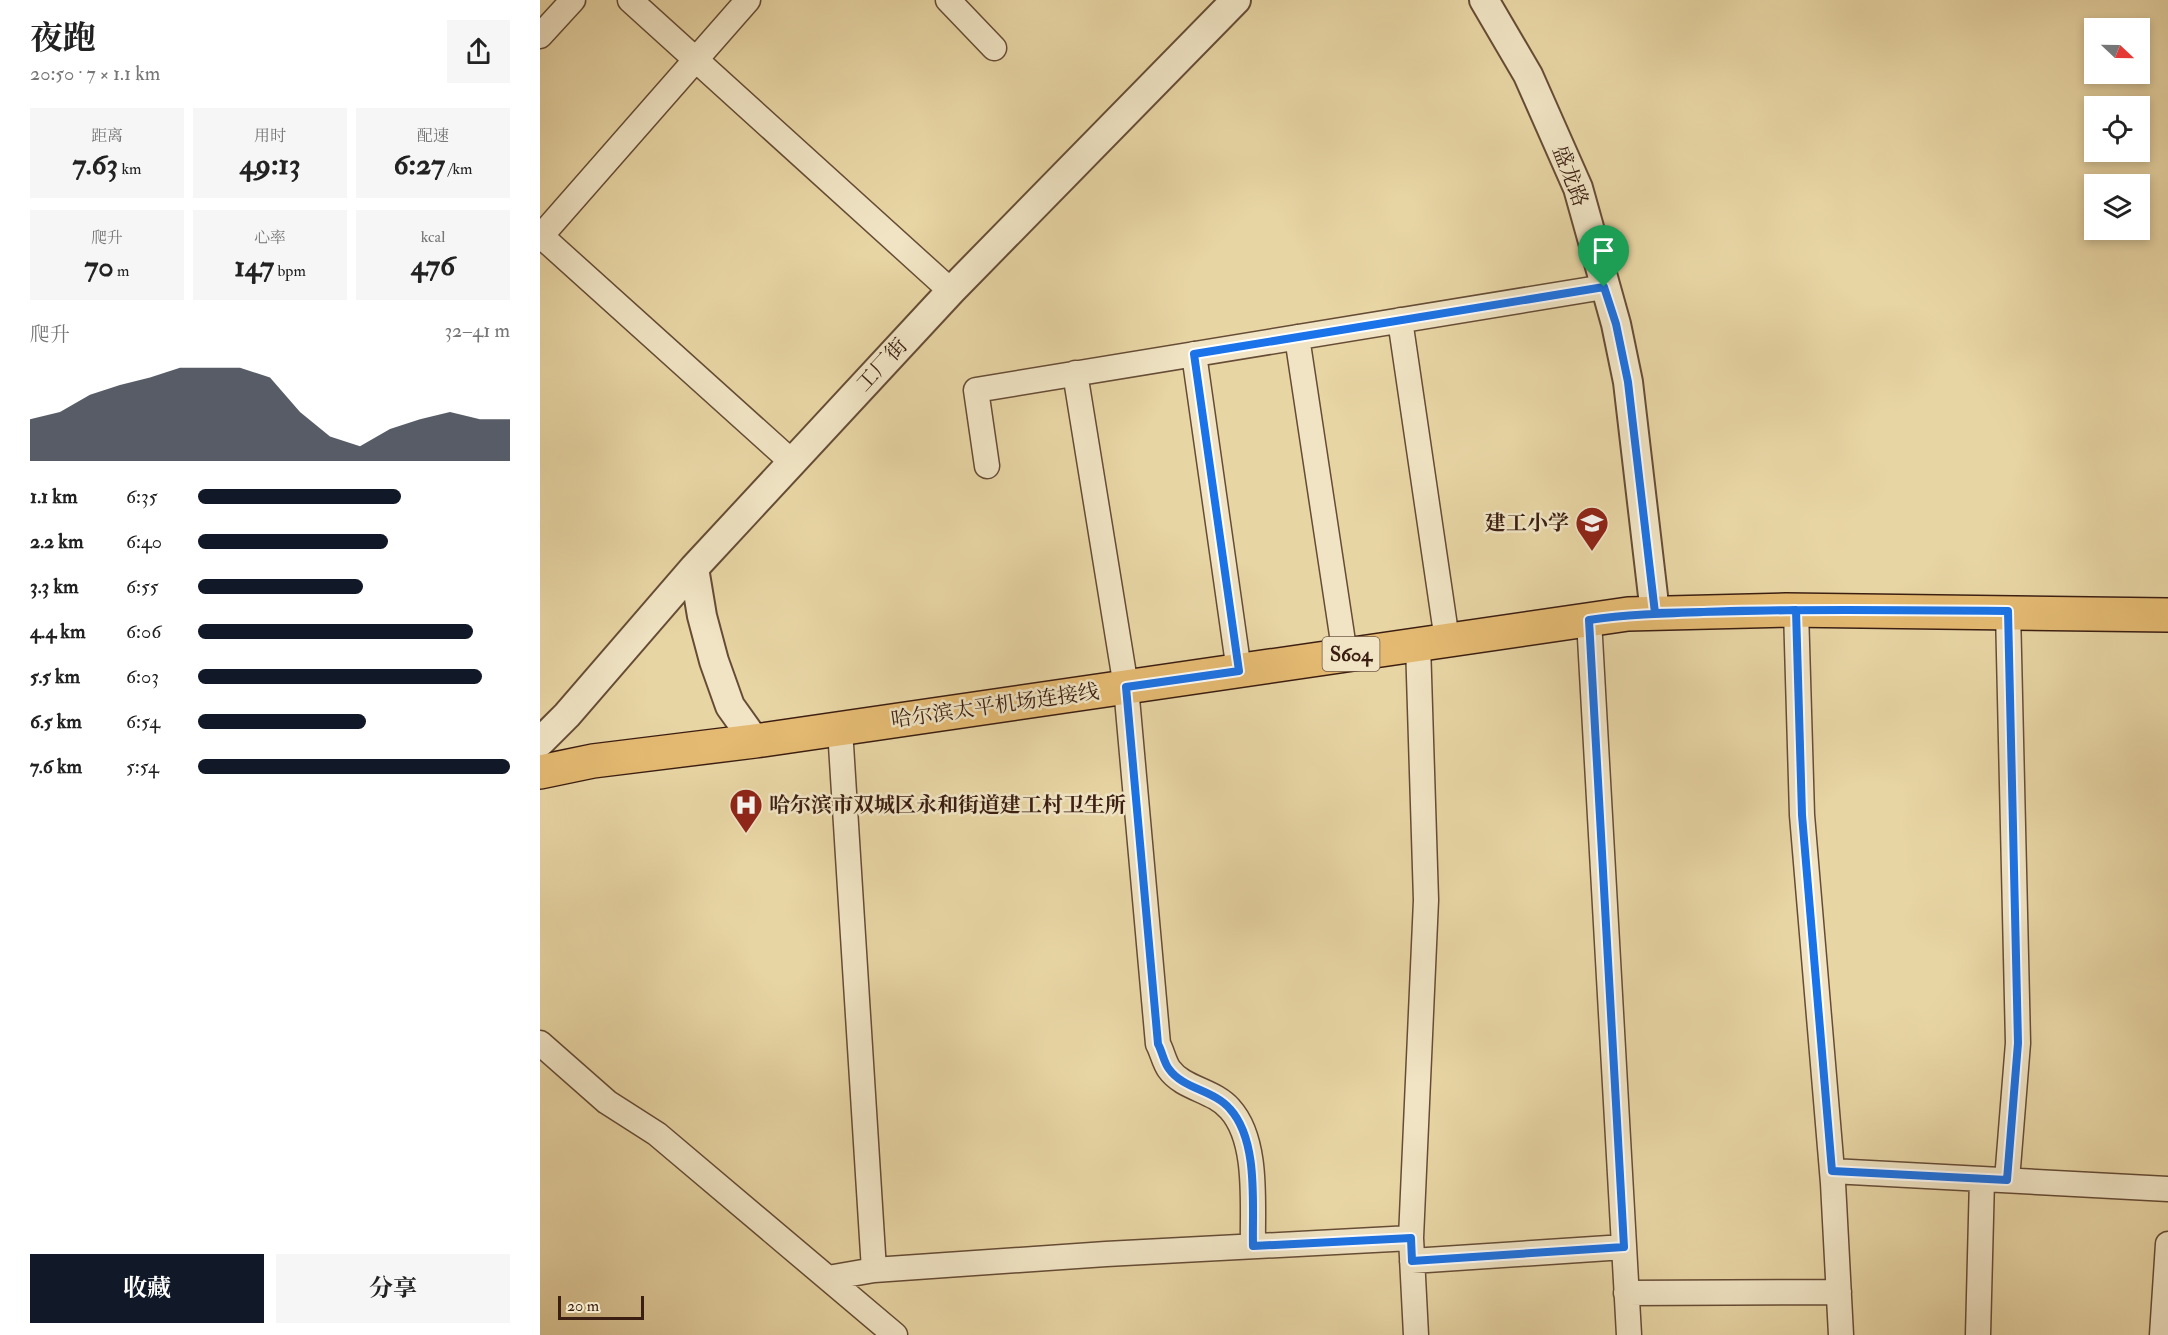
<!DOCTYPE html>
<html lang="zh">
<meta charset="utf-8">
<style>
body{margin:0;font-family:"IM FELL Double Pica","Noto Serif SC",serif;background:#f6f6f6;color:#222;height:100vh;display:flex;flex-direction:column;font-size:22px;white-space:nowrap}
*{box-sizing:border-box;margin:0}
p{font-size:20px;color:#767676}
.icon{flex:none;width:33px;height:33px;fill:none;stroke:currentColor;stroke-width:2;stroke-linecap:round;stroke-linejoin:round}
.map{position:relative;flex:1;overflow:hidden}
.panel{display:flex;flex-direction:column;background:#fff;width:540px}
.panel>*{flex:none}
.needle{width:39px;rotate:112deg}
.buttons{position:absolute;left:1544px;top:18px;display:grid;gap:12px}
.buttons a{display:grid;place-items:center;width:66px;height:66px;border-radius:0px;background:#fff;box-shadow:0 3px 9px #0003;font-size:30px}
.scale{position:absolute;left:18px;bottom:15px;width:86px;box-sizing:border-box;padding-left:6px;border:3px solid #3b1e12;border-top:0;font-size:16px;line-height:21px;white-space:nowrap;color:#3b1e12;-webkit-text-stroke:4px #f0e4c4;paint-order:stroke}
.pin{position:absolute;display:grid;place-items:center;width:51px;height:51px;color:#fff;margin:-62px -26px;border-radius:50% 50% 50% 0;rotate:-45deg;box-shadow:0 0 6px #0007}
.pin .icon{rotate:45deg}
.round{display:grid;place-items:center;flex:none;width:63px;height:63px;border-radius:0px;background:#f6f6f6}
.summary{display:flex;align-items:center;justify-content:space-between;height:102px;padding:0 30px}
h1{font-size:33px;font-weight:700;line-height:45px}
.stats{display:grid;grid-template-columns:repeat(3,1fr);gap:9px;height:102px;padding:6px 30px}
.stats div{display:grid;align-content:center;border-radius:0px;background:#f6f6f6;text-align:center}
.stats b{font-size:30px;font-weight:700}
.stats small{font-size:16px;font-weight:400}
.stats p{font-size:16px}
.chart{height:168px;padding:12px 30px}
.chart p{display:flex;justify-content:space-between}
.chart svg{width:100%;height:108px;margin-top:6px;fill:#111827;opacity:.7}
.button{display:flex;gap:12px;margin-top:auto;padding:12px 30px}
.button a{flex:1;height:69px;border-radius:0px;background:#111827;color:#fff;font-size:24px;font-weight:700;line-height:69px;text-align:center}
.button a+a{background:#f6f6f6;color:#222}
ul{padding:0 30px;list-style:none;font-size:20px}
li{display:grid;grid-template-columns:96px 72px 1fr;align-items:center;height:45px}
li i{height:15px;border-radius:8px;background:#111827}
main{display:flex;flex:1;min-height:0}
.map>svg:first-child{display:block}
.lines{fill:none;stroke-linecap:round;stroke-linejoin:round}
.minor-casing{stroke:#664c36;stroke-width:27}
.tertiary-casing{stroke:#664c36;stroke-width:32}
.primary-casing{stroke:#3b1e12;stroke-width:36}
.minor{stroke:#f0e4c4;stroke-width:24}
.tertiary{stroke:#f0e4c4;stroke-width:28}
.primary{stroke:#e4ba72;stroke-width:33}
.route-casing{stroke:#fff;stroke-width:12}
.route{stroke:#1a73e8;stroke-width:8}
.labels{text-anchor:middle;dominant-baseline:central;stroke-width:5;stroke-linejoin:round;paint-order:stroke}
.shield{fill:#f0e4c4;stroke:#715947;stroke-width:1.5}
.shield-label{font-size:20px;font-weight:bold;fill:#3b1e12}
.street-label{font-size:21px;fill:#3b1e12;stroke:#f0e4c4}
.poi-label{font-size:21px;font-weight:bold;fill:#3b1e12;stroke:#f0e4c4;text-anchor:end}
</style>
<main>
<section class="panel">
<div class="summary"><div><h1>夜跑</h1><p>20:50 · 7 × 1.1 km</p></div><a class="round"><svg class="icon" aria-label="share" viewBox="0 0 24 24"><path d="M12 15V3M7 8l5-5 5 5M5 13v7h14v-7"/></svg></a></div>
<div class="stats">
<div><p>距离</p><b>7.63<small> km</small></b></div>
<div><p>用时</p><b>49:13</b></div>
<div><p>配速</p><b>6:27<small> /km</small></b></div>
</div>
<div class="stats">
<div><p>爬升</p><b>70<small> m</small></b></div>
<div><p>心率</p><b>147<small> bpm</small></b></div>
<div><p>kcal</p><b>476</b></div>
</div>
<div class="chart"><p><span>爬升</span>32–41 m</p>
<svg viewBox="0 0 160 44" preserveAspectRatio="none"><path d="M0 44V27L10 24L20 17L30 13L40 10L50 6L60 6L70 6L80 10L90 24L100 34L110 38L120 31L130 27L140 24L150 27L160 27V44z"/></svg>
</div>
<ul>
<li><b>1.1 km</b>6:35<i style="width:65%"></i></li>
<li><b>2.2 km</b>6:40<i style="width:61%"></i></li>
<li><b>3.3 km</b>6:55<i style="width:53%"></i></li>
<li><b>4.4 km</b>6:06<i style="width:88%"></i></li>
<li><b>5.5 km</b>6:03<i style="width:91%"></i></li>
<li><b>6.5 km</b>6:54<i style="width:54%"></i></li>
<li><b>7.6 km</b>5:54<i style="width:100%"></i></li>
</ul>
<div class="button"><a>收藏</a><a>分享</a></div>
</section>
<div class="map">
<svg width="1628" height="1335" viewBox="0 0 1628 1335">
<rect width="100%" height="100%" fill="#e8d5a4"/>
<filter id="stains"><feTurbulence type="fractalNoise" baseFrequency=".00333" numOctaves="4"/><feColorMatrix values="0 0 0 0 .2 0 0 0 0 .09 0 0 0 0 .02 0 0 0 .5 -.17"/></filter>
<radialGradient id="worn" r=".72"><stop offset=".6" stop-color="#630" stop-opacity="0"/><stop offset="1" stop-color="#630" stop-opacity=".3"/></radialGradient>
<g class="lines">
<defs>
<path id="minor" d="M 90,0 L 411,291
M 408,0 L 454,48
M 0,36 L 33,0
M 0,235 L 252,462
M 1,236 L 208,0
M 860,320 L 907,640
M 757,337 L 805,655
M 654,354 L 699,671
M 535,373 L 586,687 L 618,1044 C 622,1051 624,1062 629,1069 C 643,1089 674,1090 690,1109 C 719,1141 712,1206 713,1246
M 447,466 L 436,390 L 1064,287
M 1256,610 L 1262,815 L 1293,1183 L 1301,1335
M 1049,620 L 1089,1335
M 300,729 L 334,1270
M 0,1043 L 67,1102 L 117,1134 L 355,1335
M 1292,1171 L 1628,1189
M 1467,1180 L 1478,1043 L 1468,611
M 872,1261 L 1084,1247
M 288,1278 L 334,1270 L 566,1254 L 871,1238
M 1086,1293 L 1299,1292
M 876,1335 L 871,1238 L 886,900 L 878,644
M 1438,1335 L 1442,1179
M 1622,1335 L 1628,1244"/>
<path id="tertiary" d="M 944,0 L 988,75 L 1038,188 L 1076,324 L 1088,382 L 1115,613
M 154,568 L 162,616 L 174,661 L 190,706 L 215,741
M 0,742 L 27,715 L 154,568 L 411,291 L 696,0"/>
<path id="primary" d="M 0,772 L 53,761 L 215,741 L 1088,614 L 1246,610 L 1628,615"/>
</defs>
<use href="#minor" class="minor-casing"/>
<use href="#tertiary" class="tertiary-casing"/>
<use href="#primary" class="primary-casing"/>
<use href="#minor" class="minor"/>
<use href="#tertiary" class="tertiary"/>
<use href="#primary" class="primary"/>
</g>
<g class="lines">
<defs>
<path id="route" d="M 1064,287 L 654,354 L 699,671 L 586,687 L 618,1044 C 622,1051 624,1063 629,1069 C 643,1089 674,1090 690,1109 C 719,1141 712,1206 713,1246 L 871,1238 L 872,1261 L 1084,1247 L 1049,620 C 1096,613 1143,613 1190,611 C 1283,609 1376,610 1468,611 L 1478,1043 L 1467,1180 L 1292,1171 L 1262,815 L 1256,610 L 1115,613 L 1088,382 L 1076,324 L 1064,287"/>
</defs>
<use href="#route" class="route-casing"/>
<use href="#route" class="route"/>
</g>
<defs>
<symbol id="school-pin" viewBox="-11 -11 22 30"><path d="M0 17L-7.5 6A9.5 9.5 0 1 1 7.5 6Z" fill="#8f2418" stroke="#f0e4c4"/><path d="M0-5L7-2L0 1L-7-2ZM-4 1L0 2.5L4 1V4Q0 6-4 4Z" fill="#fff"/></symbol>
<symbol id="hospital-pin" viewBox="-11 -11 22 30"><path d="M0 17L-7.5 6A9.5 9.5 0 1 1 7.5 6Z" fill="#8f2418" stroke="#f0e4c4"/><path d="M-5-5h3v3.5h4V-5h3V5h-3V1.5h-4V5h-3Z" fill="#fff"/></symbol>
</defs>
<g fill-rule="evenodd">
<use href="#school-pin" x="1033" y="504" width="38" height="52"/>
<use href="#hospital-pin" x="187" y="786" width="38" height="52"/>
</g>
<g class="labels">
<rect class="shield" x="782.5" y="637" width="57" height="34" rx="4.5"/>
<g class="shield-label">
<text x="811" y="654">S604</text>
</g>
<g class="street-label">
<text transform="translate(1030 176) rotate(69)">盛龙路</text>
<text transform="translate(342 365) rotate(-47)">工厂街</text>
<text transform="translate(455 706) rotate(-8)">哈尔滨太平机场连接线</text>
</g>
<g class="poi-label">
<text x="1029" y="523">建工小学</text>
<text x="229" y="805" text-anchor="start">哈尔滨市双城区永和街道建工村卫生所</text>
</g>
</g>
<rect width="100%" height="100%" filter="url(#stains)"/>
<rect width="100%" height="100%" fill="url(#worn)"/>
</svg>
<div class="buttons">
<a><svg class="needle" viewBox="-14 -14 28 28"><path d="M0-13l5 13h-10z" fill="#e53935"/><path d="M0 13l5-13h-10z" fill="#767676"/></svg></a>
<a><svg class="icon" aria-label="locate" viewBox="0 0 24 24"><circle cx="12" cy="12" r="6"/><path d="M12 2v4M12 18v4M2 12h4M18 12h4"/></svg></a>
<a><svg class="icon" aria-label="layers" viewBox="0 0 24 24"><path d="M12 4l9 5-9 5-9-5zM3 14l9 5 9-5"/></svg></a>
</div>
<div class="scale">20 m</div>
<div class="pin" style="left:1064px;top:287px;background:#1e9e55"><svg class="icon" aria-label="arrive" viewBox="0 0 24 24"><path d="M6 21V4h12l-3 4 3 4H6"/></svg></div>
</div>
</main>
